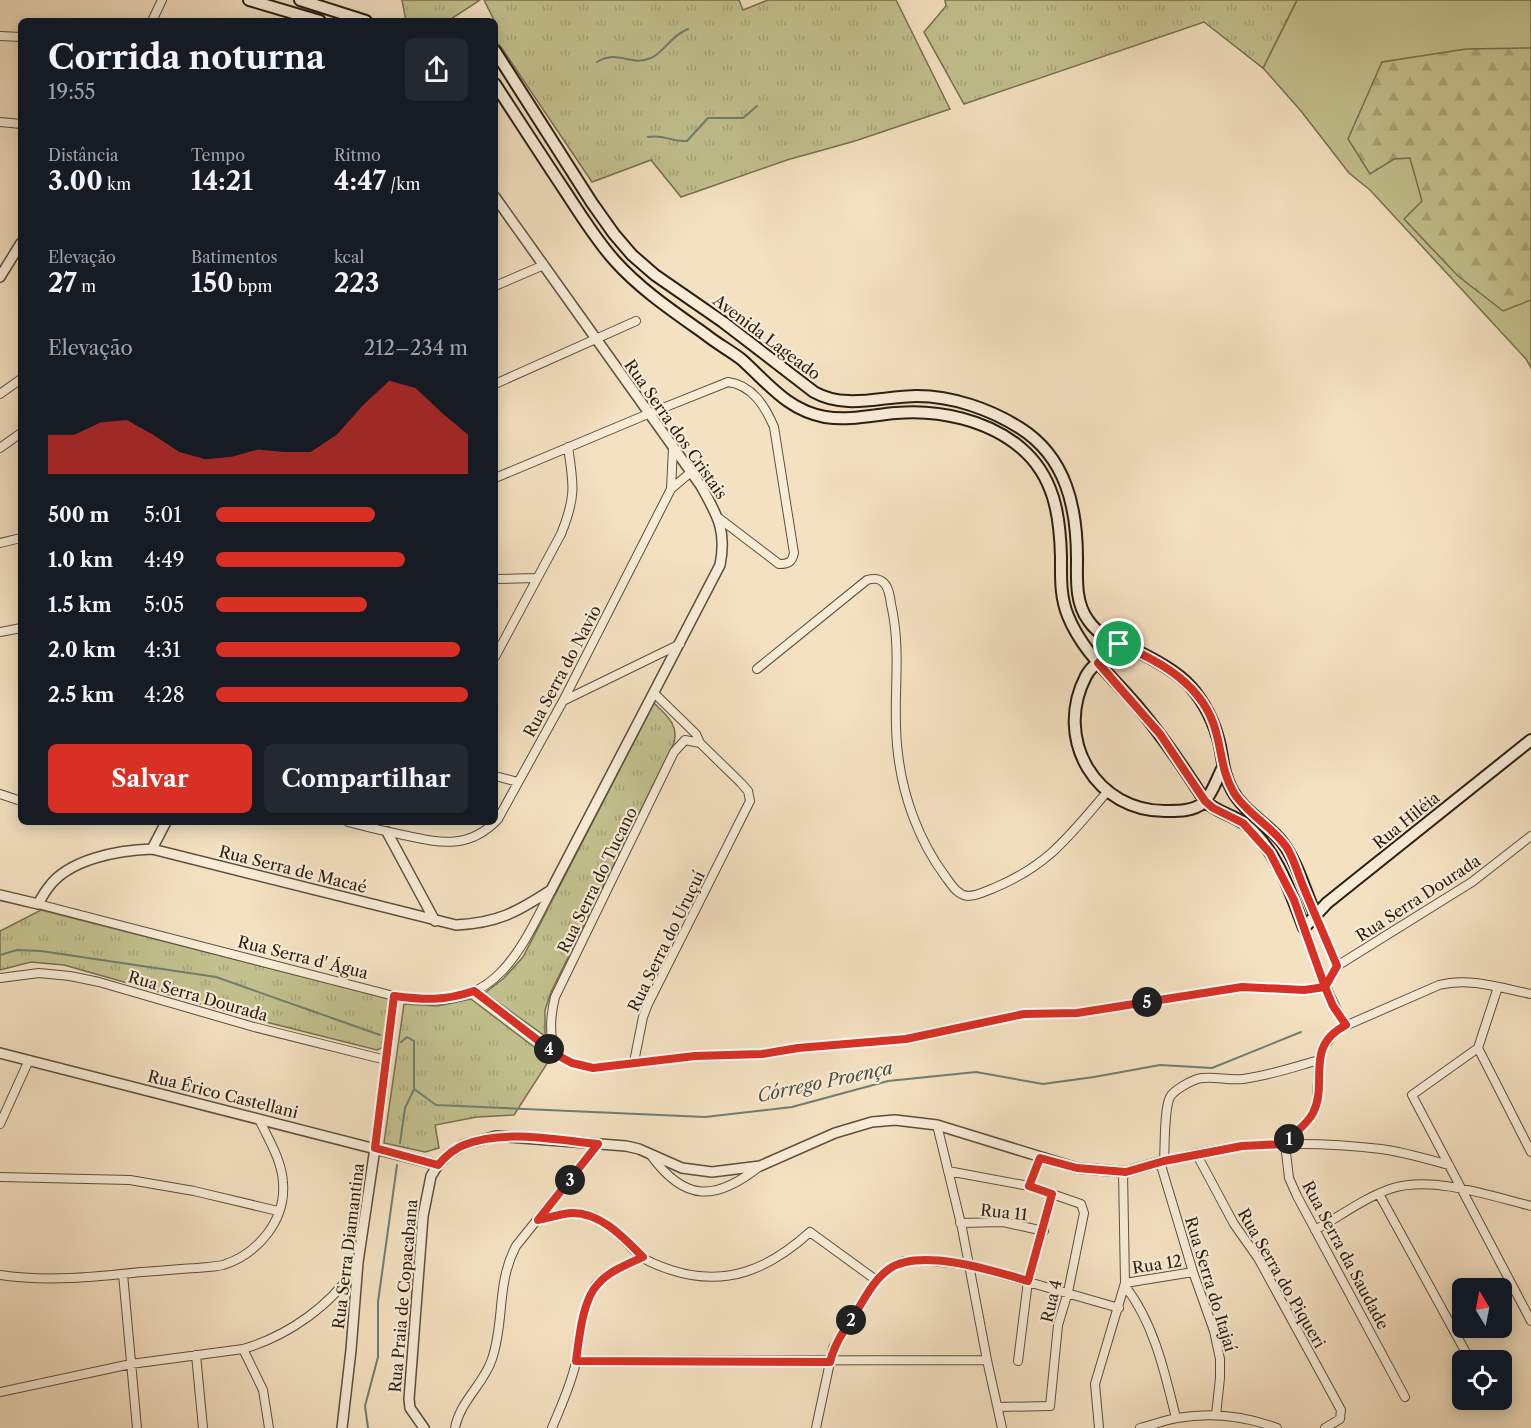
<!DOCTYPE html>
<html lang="pt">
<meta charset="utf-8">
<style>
body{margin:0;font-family:"Libre Caslon Text",serif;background:#242831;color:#f1f3f6;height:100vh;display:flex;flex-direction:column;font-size:22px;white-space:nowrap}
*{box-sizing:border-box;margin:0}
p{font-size:20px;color:#9ea1a6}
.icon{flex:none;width:33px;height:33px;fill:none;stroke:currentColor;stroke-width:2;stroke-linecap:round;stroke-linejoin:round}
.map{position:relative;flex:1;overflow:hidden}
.panel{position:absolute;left:18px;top:18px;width:480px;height:807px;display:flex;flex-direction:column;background:#171b24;border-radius:9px;box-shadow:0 3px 15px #0003}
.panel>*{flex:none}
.needle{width:39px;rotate:350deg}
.buttons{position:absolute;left:1452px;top:1278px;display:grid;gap:12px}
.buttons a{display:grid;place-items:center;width:60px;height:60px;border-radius:9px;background:#171b24;box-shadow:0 3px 15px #0003;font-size:30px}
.pin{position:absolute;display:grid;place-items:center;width:51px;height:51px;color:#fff;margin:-26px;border:3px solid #fff;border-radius:50%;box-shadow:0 2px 6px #0007}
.km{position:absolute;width:30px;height:30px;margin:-15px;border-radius:50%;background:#222;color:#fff;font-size:16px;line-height:30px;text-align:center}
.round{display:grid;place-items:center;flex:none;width:63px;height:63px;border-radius:9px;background:#242831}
.headline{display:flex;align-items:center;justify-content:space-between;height:102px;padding:0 30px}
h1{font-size:33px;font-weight:700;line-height:45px}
.stats{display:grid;grid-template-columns:repeat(3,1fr);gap:9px;height:102px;padding:6px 30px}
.stats div{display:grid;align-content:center}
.stats b{font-size:26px;font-weight:700}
.stats small{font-size:16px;font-weight:400}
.stats p{font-size:16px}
.chart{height:168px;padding:12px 30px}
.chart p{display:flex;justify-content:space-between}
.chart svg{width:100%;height:108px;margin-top:6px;fill:#d93025;opacity:.7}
.action{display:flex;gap:12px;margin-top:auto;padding:12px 30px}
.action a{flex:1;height:69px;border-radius:9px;background:#d93025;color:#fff;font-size:24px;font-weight:700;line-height:69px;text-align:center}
.action a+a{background:#242831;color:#f1f3f6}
ul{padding:0 30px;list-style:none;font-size:20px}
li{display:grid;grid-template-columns:96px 72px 1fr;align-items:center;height:45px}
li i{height:15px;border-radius:8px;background:#d93025}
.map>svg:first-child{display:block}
.green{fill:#c2c18e;stroke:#767050;stroke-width:1.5}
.forest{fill:url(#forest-firs);stroke:#767050;stroke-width:1.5}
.park{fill:url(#park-tufts);stroke:#767050;stroke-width:1.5}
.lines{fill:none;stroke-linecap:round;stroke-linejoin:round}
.stream{stroke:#6f7d73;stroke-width:2}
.minor-casing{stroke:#5d4f3d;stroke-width:10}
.tertiary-casing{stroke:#5d4f3d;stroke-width:12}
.secondary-casing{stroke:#2b1e11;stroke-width:14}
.minor{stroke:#f8ecd7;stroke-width:8}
.tertiary{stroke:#f8ecd7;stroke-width:9}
.secondary{stroke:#f8ecd7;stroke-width:10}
.route-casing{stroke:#fff;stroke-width:12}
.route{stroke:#d93025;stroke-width:8}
.labels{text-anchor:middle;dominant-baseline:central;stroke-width:4.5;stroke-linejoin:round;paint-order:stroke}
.street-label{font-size:16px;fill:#2b1e11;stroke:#f8ecd7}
.water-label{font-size:18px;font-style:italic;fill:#4d4e42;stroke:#f8ecd7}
</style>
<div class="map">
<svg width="1531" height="1428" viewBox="0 0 1531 1428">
<defs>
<pattern id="forest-firs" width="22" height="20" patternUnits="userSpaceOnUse" patternTransform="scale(1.5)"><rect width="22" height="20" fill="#c2c18e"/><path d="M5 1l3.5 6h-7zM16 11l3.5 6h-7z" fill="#a7a579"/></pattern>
<pattern id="park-tufts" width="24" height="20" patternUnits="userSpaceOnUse" patternTransform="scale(1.5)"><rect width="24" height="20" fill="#c2c18e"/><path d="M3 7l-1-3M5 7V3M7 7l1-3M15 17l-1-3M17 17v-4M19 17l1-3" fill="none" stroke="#a7a579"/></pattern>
</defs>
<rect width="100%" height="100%" fill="#f4e1c1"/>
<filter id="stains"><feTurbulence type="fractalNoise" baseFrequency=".00333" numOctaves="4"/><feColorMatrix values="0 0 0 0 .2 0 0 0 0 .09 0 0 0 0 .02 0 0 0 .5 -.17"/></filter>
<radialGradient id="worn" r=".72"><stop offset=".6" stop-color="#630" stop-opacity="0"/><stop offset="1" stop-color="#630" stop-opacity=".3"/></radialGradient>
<path class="green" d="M 1297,0 L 1531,0 L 1531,368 L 1526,359 L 1370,190 L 1349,173 L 1301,111 L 1263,68 Z"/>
<path class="forest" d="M 1531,48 L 1531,300 L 1503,311 L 1458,276 L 1404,219 L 1422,201 L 1410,158 L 1394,159 L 1370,174 L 1348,139 L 1382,62 L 1466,49 Z"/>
<path class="park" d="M 402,0 L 480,0 L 448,21 L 406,21 Z
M 484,0 L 739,0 L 743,10 L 768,0 L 896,0 L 950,109 L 855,141 L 787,160 L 681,197 L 651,160 L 592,182 L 501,47 L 495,41 L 495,21 L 493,21 L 494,20 Z
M 945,0 L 1297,0 L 1263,68 L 1204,22 L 964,104 L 924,32 L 946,6 Z
M 654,703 C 666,715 679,724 674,743 L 551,992 L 545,1010 L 545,1036 L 485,993 L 504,978 L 523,957 Z
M 41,910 L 387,998 L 390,1003 L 384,1047 L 377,1050 L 258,1020 L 64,965 L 31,962 L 0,970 L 0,931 Z
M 471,999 L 550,1059 L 514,1115 L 477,1117 L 435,1125 L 439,1148 L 425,1152 L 384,1143 L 404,1004 L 438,1006 Z"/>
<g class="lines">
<path class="stream" d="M 597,62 C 619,49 629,67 651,58 C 665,52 670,36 688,29
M 648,137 C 665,134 670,142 687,141 L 708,118 L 743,118 L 757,106
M 0,955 L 17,950 L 41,951 L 216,977 L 380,1035
M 401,1042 L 407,1037 L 414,1041 L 414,1089 L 436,1105 L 705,1117 L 792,1107 L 888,1081 L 976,1072 L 1043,1084 L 1094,1077 L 1160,1065 L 1212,1068 L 1301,1032
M 400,1143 L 405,1108 L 414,1089
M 368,1428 L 365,1406 L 378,1357 L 378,1302 L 397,1165"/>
<defs>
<path id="minor" d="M 152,21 L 162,0
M 0,36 L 21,37
M 0,122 L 21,124
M 495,286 L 544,265
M 495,384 L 636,321
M 0,394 L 21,379
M 0,448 L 21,433
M 495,478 L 648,414 L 728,382 C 752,385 765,406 774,427 L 794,553 C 792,562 789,564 779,564 L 720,519
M 671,489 L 691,472
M 0,543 L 21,538
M 495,579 L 536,578
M 0,632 L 21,628
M 495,657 L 561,534 C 576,497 574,486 568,447
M 757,669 L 867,580 C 874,578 879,578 884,583 C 889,588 890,597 891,604 C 903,656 891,703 898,754 C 903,797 919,841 945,876 C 951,884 957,895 968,896 C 977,896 986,891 994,888 C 1049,865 1070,835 1107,792
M 563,701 L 680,644
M 495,776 L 518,782
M 0,794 L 21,801
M 348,822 C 366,827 385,831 403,835 C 440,843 469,850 498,819 L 563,701 L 671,489 L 673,448
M 38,904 L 394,996 C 405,997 416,1000 427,1000 C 499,1004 523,945 551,891
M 1316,916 L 1337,966
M 1304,928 C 1318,961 1326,995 1346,1025
M 0,978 L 39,973 L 70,976 L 99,982 L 254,1027 L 386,1060
M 1325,987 L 1337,966 L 1472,882 L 1531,836
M 1498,987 L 1478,1048 L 1412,1095 L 1531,1321
M 474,991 L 557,1055 L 572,1063 L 593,1068 L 695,1056 L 762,1054 L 798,1048 L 906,1039 L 1024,1014 L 1077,1013 L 1242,987 L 1304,990 L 1325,987
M 1478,1048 L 1531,1152
M 554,1052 C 550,1032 550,1017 555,997 L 674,752 L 685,740 L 700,743
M 634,1062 L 643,1017 L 648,1004 L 750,801 L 748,791 L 741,783 L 700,743 L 696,734 L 654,693
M 0,1124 L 29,1060
M 937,1125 L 962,1228 L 987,1360 L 1002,1428
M 375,1148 L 394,996
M 650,1154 C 685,1203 716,1201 760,1166
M 1197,1155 L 1234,1224 L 1258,1258 L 1341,1410 L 1340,1419 L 1325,1428
M 1164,1161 C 1165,1146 1164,1109 1170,1097 C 1174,1090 1189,1082 1197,1079 C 1211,1075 1228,1081 1243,1079 C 1268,1076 1294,1067 1319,1060
M 948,1171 L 1029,1186 L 1081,1204 L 1084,1213 L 1068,1292 L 1058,1325 L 1050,1406 L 998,1407
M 0,1177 L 130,1180 L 194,1191 L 278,1211
M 1029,1186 L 1040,1158
M 1379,1194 L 1470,1360
M 538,1220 C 555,1216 575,1209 592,1216 C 613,1224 625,1243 642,1257 C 650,1263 662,1267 671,1270 C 726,1288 769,1269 810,1232 L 876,1280
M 960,1223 L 1003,1222 L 1044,1231
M 1315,1230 C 1339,1217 1367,1196 1393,1188 C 1434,1176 1491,1196 1531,1206
M 123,1274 L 137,1428
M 0,1275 C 46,1282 95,1277 141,1272 C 159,1271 178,1269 196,1268 C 204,1267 215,1267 223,1265 C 258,1254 286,1220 283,1183 C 282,1160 268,1139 259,1119
M 1125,1283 L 1193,1272
M 1125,1286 C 1154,1323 1165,1373 1176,1418
M 243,1349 L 263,1390 L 269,1428
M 196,1355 L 203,1428
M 576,1361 L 987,1360
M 1018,1361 L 1028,1281 L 1052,1194
M 0,1392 L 131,1364 L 243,1349 C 288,1336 334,1304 357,1264
M 1405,1397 L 1297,1196 L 1289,1178 L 1285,1144 L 1313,1114 L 1317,1102 L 1319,1060 L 1324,1047 L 1336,1030 L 1439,985 C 1469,977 1501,988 1531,994
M 1216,1415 L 1220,1378 L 1220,1359 L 1214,1331 L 1193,1272 L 1160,1162 C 1232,1142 1307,1140 1381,1149 C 1404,1152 1427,1159 1449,1165
M 455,1428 C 460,1401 484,1384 492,1359 C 505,1321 496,1284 516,1246 L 598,1144
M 552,1428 C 561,1406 571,1385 576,1362 C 581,1338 581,1307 595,1286 C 605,1272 628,1264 643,1257
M 816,1428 L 833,1348 L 876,1280 L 889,1269 L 904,1261 L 931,1261 L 969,1265 L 1119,1308
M 1099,1428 L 1095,1384 L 1125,1283 L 1123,1171
M 1140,1428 C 1153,1425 1165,1420 1177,1418 C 1211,1412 1245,1416 1277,1428"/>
<path id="tertiary" d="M 0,277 L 21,243
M 387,832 L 435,921
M 152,849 L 166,822
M 0,895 L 38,904 C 41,899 44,893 48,888 C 68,859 119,850 152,849 L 456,925 C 498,923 517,912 551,890 L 720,565 C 727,530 717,515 701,486 L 495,197
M 0,1053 L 438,1165
M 342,1428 L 351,1350 L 358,1262 L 375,1148
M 424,1428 L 410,1408 L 409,1399 L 423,1216 L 431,1176 L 438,1165 L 449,1154 L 463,1145 L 496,1136 L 626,1146 L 639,1149 L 682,1168 L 712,1172 L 760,1166 L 835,1133 L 872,1122 L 895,1120 L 937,1125 L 1077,1168 L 1126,1172 L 1160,1162"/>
<path id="secondary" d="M 249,0 L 320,21
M 300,0 L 366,21
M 495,51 L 592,203 L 614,234 L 632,255 L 655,275 L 723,322 L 814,392 C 846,410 882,396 917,396 C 952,396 990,409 1020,428 C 1066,457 1077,507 1077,559 C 1077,579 1075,602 1088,620 C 1100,638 1118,643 1137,651 C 1155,660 1176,671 1190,686 C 1205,703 1215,724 1220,746 C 1223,762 1224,776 1232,790 C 1243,811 1267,823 1282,842 C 1297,861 1306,894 1316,916
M 495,84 C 519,121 543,158 567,194 C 582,217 597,241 615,261 C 641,290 674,312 705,334 C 716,343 729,350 741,359 C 768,383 787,410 825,417 C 849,421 873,415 896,413 C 938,409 988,420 1021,448 C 1054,476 1060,515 1061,557 C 1061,577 1060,597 1068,616 C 1083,653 1113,677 1138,707 C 1163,737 1184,768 1205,801 C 1216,812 1233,815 1245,824 C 1277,850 1290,891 1304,928 L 1327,903 L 1531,740
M 1119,644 C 1109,654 1092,664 1086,676 C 1053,739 1096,813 1168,811 C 1179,811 1193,811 1203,803 C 1212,795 1217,778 1223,767"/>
</defs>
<use href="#minor" class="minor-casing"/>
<use href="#tertiary" class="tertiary-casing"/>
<use href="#secondary" class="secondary-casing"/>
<use href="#minor" class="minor"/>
<use href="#tertiary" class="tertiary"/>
<use href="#secondary" class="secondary"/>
</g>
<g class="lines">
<defs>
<path id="route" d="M 1119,644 C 1160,661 1204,685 1216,732 C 1222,753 1222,773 1234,793 C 1247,814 1273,827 1287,848 C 1294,859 1298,874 1303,886 C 1314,913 1326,939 1337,966 L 1325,987 L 1333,1006 L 1346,1025 C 1303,1047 1329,1082 1313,1113 C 1307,1125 1293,1133 1285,1144 L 1242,1146 L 1164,1161 L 1126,1172 L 1077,1168 L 1040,1158 L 1029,1186 L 1052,1194 L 1028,1281 C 994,1271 920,1247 889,1269 C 875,1279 867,1294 858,1309 C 847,1326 835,1342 830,1362 L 576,1361 C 579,1340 582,1300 598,1284 C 609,1271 628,1264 643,1257 C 624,1238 601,1212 571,1213 C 560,1214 549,1218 538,1220 L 598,1144 C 556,1140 503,1129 464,1145 C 453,1149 445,1157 438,1165 L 375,1148 L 394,996 C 425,1000 444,1001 474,991 L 557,1055 L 572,1063 L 593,1068 L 695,1056 L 762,1054 L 798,1048 L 906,1039 L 1024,1014 L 1077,1013 L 1242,987 L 1304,990 L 1325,987 L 1294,900 L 1270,853 L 1243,823 L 1213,808 L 1205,801 L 1160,734 L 1098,663 L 1119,644"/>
</defs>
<use href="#route" class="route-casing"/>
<use href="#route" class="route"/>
</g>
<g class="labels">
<g class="street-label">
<text transform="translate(767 337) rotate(37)">Avenida Lageado</text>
<text transform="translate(676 429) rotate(55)">Rua Serra dos Cristais</text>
<text transform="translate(562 671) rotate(-62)">Rua Serra do Navio</text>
<text transform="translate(1406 820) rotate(-39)">Rua Hiléia</text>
<text transform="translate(293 869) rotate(14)">Rua Serra de Macaé</text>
<text transform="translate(597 880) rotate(-64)">Rua Serra do Tucano</text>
<text transform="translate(1418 898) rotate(-33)">Rua Serra Dourada</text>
<text transform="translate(666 941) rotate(-64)">Rua Serra do Uruçuí</text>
<text transform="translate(303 957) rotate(14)">Rua Serra d' Água</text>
<text transform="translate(198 996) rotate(16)">Rua Serra Dourada</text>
<text transform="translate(223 1094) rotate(14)">Rua Érico Castellani</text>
<text transform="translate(1004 1212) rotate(6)">Rua 11</text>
<text transform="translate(348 1246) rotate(-83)">Rua Serra Diamantina</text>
<text transform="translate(1346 1255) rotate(62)">Rua Serra da Saudade</text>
<text transform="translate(1157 1264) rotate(-9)">Rua 12</text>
<text transform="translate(1282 1278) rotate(60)">Rua Serra do Piqueri</text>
<text transform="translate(1211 1284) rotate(73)">Rua Serra do Itajaí</text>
<text transform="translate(403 1296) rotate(-85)">Rua Praia de Copacabana</text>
<text transform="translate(1051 1301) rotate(-77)">Rua 4</text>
</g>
<g class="water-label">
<text transform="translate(825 1082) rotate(-12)">Córrego Proença</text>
</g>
</g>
<rect width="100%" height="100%" filter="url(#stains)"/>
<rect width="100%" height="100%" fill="url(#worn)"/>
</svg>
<div class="buttons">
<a><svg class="needle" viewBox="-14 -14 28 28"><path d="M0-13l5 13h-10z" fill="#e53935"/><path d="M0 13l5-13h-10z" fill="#9ea1a6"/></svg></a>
<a><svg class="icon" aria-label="locate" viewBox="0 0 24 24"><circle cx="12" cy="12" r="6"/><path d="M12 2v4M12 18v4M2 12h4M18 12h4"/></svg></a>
</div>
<div class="pin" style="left:1119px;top:644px;background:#1e9e55"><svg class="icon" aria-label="arrive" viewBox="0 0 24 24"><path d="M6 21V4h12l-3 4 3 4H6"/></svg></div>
<b class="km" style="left:1289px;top:1139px">1</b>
<b class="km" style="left:851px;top:1320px">2</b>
<b class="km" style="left:570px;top:1180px">3</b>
<b class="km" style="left:549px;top:1049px">4</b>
<b class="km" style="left:1147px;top:1002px">5</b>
<section class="panel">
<div class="headline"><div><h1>Corrida noturna</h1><p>19:55</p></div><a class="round"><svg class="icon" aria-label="share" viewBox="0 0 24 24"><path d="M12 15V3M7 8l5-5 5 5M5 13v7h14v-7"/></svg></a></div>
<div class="stats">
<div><p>Distância</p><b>3.00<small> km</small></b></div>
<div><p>Tempo</p><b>14:21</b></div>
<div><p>Ritmo</p><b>4:47<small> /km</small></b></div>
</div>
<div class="stats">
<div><p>Elevação</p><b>27<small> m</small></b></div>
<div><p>Batimentos</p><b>150<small> bpm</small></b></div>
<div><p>kcal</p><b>223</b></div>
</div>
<div class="chart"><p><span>Elevação</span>212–234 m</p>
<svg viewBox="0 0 160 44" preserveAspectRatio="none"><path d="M0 44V28L10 28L20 23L30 22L40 28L50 35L60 38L70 37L80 34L90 35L100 35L110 28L120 16L130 6L140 9L150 19L160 28V44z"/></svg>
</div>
<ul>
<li><b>500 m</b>5:01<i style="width:63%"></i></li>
<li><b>1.0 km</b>4:49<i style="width:75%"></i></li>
<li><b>1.5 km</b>5:05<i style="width:60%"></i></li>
<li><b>2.0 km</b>4:31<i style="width:97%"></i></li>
<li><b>2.5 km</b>4:28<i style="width:100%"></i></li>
</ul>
<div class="action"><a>Salvar</a><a>Compartilhar</a></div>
</section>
</div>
